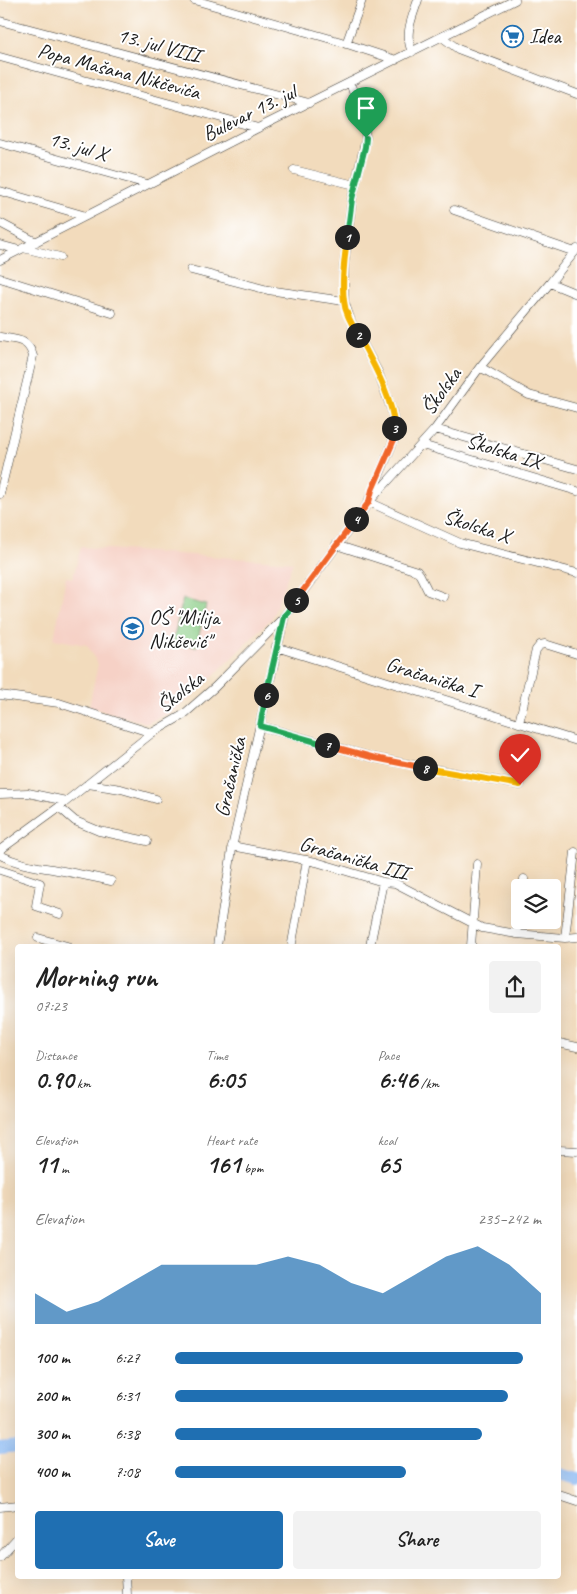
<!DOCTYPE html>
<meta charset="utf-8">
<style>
body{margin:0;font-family:Caveat,sans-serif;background:#f2f2f2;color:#222;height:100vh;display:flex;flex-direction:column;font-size:19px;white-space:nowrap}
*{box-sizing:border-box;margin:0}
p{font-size:16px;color:#767676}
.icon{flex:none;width:28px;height:28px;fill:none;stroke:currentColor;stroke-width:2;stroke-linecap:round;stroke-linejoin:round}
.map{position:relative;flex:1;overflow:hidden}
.sheet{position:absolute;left:15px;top:944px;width:546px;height:635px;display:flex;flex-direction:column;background:#fff;border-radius:5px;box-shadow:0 5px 20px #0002}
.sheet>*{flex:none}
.fabs{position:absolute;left:511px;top:879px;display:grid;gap:10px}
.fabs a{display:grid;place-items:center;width:50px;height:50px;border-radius:5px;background:#fff;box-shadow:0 5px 20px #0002;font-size:25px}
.pin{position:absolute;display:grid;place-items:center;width:42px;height:42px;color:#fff;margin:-51px -21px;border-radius:50% 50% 50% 0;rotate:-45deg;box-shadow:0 0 5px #0007}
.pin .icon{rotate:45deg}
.km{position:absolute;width:25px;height:25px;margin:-12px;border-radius:50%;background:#222;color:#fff;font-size:14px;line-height:25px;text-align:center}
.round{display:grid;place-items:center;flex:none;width:52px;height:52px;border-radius:5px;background:#f2f2f2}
.headline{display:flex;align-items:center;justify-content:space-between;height:85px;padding:0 20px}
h1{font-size:28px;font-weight:700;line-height:38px}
.metrics{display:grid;grid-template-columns:repeat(3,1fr);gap:8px;height:85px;padding:5px 20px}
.metrics div{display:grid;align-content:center}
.metrics b{font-size:25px;font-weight:700}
.metrics small{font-size:14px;font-weight:400}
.metrics p{font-size:14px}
.chart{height:140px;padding:10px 20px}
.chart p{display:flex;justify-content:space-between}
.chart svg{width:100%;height:90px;margin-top:5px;fill:#1f6fb2;opacity:.7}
.cta{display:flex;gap:10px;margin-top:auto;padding:10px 20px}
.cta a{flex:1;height:58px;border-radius:5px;background:#1f6fb2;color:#fff;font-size:20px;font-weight:700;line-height:58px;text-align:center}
.cta a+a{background:#f2f2f2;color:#222}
ul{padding:0 20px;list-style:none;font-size:16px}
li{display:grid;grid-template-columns:80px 60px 1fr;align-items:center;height:38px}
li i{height:12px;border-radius:6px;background:#1f6fb2}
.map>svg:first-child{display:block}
.built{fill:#f6d1c6}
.pitch{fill:#89cc85;stroke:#527450}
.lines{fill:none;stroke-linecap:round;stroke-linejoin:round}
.river{stroke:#88b9f4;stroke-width:12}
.minor-casing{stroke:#3c3934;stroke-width:9}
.minor{stroke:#fff;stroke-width:8}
.split-1-casing{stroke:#fff;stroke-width:10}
.split-2-casing{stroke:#fff;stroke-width:10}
.split-3-casing{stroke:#fff;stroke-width:10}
.split-4-casing{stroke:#fff;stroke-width:10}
.split-5-casing{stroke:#fff;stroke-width:10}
.split-6-casing{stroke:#fff;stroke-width:10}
.split-7-casing{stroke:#fff;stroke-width:10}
.split-8-casing{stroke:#fff;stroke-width:10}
.split-9-casing{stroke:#fff;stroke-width:10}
.split-1{stroke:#22a559;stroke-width:6}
.split-2{stroke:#f5b400;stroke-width:6}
.split-3{stroke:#f5b400;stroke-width:6}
.split-4{stroke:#f0652b;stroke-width:6}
.split-5{stroke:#f0652b;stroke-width:6}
.split-6{stroke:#22a559;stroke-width:6}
.split-7{stroke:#22a559;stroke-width:6}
.split-8{stroke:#f0652b;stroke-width:6}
.split-9{stroke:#f5b400;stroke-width:6}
.labels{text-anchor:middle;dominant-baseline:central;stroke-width:4;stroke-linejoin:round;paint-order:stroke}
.poi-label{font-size:21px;fill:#1c1c1c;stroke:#fff;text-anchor:start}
.street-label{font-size:21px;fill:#1c1c1c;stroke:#fff}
</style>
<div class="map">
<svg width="577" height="1594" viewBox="0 0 577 1594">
<rect width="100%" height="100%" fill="#fff"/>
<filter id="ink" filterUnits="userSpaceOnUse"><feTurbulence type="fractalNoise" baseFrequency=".02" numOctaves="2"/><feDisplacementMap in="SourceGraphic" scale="10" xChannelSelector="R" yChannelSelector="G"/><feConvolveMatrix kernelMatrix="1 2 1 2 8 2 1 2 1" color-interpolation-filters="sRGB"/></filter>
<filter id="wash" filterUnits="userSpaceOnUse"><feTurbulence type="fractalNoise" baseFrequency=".0096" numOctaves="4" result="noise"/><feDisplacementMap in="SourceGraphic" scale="20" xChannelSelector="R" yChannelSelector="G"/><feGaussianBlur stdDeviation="1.12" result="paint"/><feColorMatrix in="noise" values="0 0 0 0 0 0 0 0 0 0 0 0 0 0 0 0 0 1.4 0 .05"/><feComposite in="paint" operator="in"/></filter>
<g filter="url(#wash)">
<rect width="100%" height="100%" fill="#f2dbbc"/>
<path class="built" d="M 81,547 L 135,551 L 293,562 L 272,618 L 194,695 L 177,709 L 147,723 L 89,707 L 98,664 L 87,645 L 54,639 L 66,577 L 73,578 Z"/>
<path class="pitch" d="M 183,599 L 206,605 L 196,647 L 173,641 Z"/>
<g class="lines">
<path class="river" d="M 0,1448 L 18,1446
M 559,1474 L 577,1479"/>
</g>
</g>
<g filter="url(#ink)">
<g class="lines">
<defs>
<path id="minor" d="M 194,0 L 338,41 L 396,60
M 0,21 L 309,103
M 442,37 L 458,49 L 577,94
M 346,44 L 362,0
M 412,52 C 404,34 412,18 418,0
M 0,57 L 258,128
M 350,82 L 365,130 L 366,138 L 352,199 L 344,267 L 344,301 L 352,324 L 378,372 L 392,411 L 394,425 L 393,442 L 369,500
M 0,143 L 147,184
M 294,170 L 355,185
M 0,191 L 86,216
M 454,210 L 575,252
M 0,223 L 36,242
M 0,245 L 19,250
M 23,248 L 60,257
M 0,260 L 258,128 L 515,0
M 191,270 L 268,290 L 344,301
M 0,278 L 112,313
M 550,283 L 577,294
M 0,337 C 16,340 28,338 33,356 L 0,494
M 480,367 L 529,395 L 577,408
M 435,429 L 577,469
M 422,445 L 577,491
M 369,502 L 460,543 L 577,573
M 336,545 L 417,571 L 420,575 L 428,591 L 444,597
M 276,647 L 577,741
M 0,695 L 59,703 L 152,733
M 519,723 L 536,650 L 540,645 L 545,644 L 577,654
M 260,726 L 375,758 L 520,785
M 88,784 L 121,789 L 156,799
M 0,794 L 28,793 L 66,801
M 59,807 L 75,821 L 99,831 L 147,841
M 232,846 L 316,862 L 383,882 L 395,883 L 482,928 L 517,934 L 565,938 L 577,937
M 0,850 L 59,807 L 152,733 L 183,715 L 215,687 L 284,617 L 369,502 L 435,429 L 480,367 L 550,283 L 577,249
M 0,855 C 20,865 35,866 57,870 C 75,873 93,877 111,881
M 0,870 L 40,883 L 36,906 L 60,914
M 523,888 L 524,879
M 517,934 L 520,911
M 38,938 L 67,946
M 565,938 L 575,852
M 292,943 L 307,860
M 217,946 L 233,843 L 284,619
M 370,946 L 383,882
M 471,946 L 477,864
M 559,1043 L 577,1047
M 559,1150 L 577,1151
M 559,1495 L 577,1501
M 0,1507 L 18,1505
M 0,1557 L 18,1537
M 126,1576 L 127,1594"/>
</defs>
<use href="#minor" class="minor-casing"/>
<use href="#minor" class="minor"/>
</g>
</g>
<g class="lines" filter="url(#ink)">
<defs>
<path id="split-1" d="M 347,237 L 352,199 L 365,147 L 366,138"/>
<path id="split-2" d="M 347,237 C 345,258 341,280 344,301 C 345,313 352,324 358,335"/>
<path id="split-3" d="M 358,335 C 371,360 394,399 394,428"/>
<path id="split-4" d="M 356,519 L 369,502 L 372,490 L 393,442 L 394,428"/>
<path id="split-5" d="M 296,600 L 356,519"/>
<path id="split-6" d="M 266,695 L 284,617 L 296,600"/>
<path id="split-7" d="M 266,695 L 260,726 L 327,745"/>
<path id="split-8" d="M 327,745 L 375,758 L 425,768"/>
<path id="split-9" d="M 425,768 L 520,785"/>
</defs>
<use href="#split-1" class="split-1-casing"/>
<use href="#split-2" class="split-2-casing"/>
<use href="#split-3" class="split-3-casing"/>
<use href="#split-4" class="split-4-casing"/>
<use href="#split-5" class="split-5-casing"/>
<use href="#split-6" class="split-6-casing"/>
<use href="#split-7" class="split-7-casing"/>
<use href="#split-8" class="split-8-casing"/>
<use href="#split-9" class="split-9-casing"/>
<use href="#split-1" class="split-1"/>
<use href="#split-2" class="split-2"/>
<use href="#split-3" class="split-3"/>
<use href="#split-4" class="split-4"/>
<use href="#split-5" class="split-5"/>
<use href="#split-6" class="split-6"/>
<use href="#split-7" class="split-7"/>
<use href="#split-8" class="split-8"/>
<use href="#split-9" class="split-9"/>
</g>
<defs>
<symbol id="supermarket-ring" viewBox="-11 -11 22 22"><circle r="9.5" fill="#fff" stroke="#1f6fb2" stroke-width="1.5"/><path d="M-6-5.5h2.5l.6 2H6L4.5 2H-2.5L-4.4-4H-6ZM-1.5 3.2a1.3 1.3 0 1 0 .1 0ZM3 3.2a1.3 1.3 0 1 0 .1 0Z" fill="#1f6fb2"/></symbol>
<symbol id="school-ring" viewBox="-11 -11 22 22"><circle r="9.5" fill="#fff" stroke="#1f6fb2" stroke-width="1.5"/><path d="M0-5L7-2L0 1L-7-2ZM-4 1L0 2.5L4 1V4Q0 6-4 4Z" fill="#1f6fb2"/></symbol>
</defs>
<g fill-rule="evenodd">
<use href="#supermarket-ring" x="500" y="24" width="25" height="25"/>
<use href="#school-ring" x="120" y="616" width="25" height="25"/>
</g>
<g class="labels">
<g class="poi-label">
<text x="529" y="36">Idea</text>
<text x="149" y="617">OŠ "Milija<tspan x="149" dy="24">Nikčević"</tspan></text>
</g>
<g class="street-label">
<text transform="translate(159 45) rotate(15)">13. jul VIII</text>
<text transform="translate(119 71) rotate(15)">Popa Mašana Nikčevića</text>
<text transform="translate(249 113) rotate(-26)">Bulevar 13. jul</text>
<text transform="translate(78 146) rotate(16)">13. jul X</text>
<text transform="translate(441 391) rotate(-54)">Školska</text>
<text transform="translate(504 451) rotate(17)">Školska IX</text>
<text transform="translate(477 526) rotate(18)">Školska X</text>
<text transform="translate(432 677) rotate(17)">Gračanička I</text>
<text transform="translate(180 692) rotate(-38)">Školska</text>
<text transform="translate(230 777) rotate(-77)">Gračanička</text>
<text transform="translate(354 858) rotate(16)">Gračanička III</text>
</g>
</g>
</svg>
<div class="fabs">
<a><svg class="icon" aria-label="layers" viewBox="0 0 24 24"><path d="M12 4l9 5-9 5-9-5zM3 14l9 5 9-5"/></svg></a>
</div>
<div class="pin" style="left:366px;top:138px;background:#1e9e55"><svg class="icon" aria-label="arrive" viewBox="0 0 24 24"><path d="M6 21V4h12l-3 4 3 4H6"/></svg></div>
<div class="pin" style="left:520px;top:785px;background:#d93025"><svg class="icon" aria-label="check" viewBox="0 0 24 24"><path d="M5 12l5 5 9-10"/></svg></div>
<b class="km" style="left:347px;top:237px">1</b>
<b class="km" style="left:358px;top:335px">2</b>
<b class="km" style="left:394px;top:428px">3</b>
<b class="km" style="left:356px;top:519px">4</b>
<b class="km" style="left:296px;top:600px">5</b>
<b class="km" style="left:266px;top:695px">6</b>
<b class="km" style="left:327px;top:745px">7</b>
<b class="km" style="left:425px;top:768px">8</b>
<section class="sheet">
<div class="headline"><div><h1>Morning run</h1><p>07:23</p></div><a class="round"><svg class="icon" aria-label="share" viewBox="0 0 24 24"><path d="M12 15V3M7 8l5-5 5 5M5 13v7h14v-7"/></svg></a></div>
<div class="metrics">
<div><p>Distance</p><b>0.90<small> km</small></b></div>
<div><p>Time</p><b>6:05</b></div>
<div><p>Pace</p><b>6:46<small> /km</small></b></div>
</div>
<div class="metrics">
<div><p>Elevation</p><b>11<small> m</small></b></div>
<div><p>Heart rate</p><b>161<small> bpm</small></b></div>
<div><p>kcal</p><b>65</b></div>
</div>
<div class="chart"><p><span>Elevation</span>235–242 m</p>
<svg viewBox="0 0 160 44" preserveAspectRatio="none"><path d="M0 44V29L10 38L20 33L30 24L40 15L50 15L60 15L70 15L80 11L90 15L100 24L110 29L120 20L130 11L140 6L150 15L160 29V44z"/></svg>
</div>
<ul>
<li><b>100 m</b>6:27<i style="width:95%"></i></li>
<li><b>200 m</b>6:31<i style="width:91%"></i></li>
<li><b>300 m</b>6:38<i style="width:84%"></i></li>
<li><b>400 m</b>7:08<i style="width:63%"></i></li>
</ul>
<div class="cta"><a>Save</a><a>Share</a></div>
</section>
</div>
